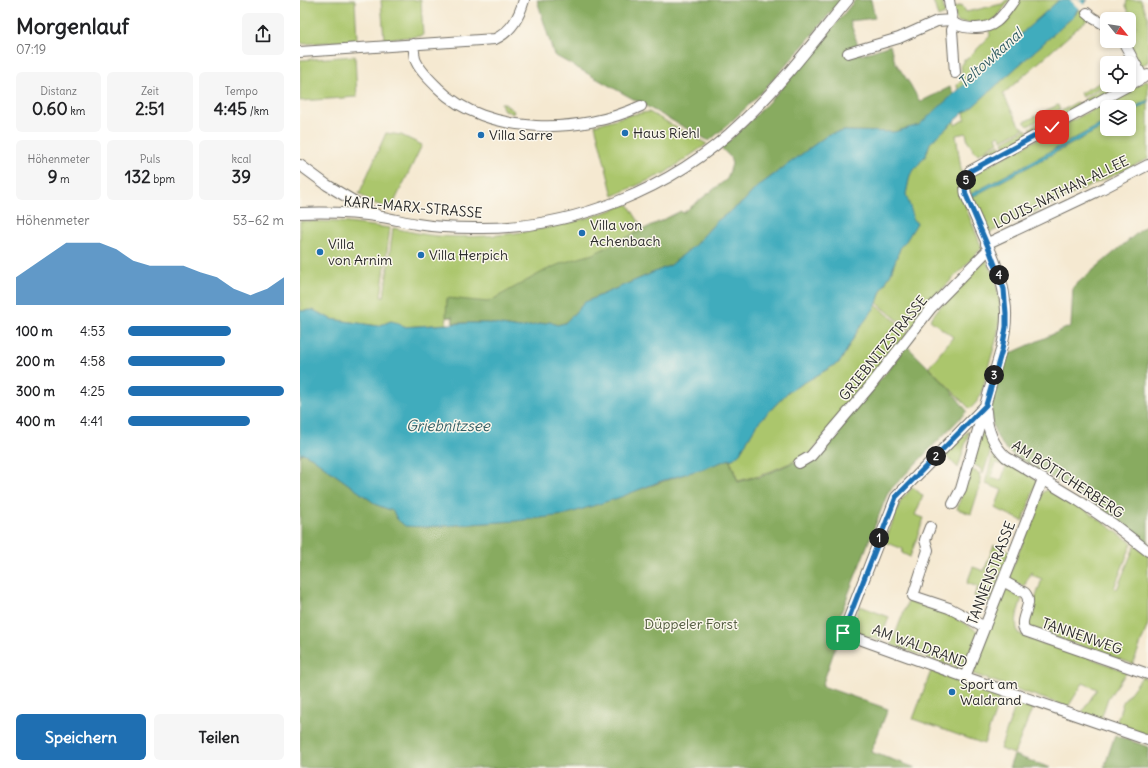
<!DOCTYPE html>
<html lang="de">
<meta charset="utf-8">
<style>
body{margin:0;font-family:Delius,sans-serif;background:#f6f6f6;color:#202124;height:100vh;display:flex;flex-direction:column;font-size:15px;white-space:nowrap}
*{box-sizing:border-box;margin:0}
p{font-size:13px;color:#757577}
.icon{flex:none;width:22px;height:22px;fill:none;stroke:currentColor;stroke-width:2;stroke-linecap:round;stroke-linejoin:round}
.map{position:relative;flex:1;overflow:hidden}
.details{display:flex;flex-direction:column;background:#fff;width:300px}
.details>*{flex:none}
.needle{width:26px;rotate:120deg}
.tools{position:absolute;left:800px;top:12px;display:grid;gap:8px}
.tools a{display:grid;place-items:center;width:36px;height:36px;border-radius:6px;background:#fff;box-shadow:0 2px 6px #0003;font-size:20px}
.pin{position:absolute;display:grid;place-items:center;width:34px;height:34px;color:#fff;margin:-17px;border-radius:8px;box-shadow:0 2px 6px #0006}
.km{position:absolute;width:20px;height:20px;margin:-10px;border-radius:50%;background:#222;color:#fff;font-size:11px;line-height:20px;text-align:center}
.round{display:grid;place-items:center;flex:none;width:42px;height:42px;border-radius:6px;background:#f6f6f6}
.head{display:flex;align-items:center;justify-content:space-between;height:68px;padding:0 16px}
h1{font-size:22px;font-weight:800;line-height:30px}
.figures{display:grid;grid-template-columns:repeat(3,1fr);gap:6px;height:68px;padding:4px 16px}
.figures div{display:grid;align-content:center;border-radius:6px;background:#f6f6f6;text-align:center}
.figures b{font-size:17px;font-weight:800}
.figures small{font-size:11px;font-weight:400}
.figures p{font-size:11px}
.chart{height:112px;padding:8px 16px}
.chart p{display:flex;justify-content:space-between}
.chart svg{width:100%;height:72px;margin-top:4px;fill:#1f6fb2;opacity:.7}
.cta{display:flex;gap:8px;margin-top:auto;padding:8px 16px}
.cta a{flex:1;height:46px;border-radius:6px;background:#1f6fb2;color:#fff;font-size:16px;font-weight:800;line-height:46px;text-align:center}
.cta a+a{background:#f6f6f6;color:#202124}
ul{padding:0 16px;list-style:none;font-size:13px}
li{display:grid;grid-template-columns:64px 48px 1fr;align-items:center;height:30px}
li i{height:10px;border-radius:5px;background:#1f6fb2}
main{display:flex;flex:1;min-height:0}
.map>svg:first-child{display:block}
.green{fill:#abc66c;stroke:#6b784c;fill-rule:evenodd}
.forest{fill:#88ab60;stroke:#5a6b46}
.water{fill:#3facbd;stroke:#356c74}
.pier{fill:#f5e9d1}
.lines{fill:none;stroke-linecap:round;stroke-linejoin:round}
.minor-casing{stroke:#726e65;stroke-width:12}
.minor{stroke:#fff;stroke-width:10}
.route-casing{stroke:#fff;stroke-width:8}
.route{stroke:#1f6fb2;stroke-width:5}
.poi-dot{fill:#1f6fb2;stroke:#fbf7ec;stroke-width:1.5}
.labels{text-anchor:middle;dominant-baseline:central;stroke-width:3;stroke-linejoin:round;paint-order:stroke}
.poi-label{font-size:14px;fill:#2b2b2b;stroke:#fbf7ec;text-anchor:start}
.street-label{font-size:14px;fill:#2b2b2b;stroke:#fbf7ec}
.park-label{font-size:14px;fill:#515a3e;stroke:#fbf7ec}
.water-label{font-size:15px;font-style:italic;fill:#335f65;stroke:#fbf7ec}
</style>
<main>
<section class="details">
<div class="head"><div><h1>Morgenlauf</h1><p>07:19</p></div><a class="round"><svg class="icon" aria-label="share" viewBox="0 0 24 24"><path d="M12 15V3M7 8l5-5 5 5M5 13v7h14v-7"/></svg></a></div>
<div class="figures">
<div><p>Distanz</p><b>0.60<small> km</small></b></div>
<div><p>Zeit</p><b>2:51</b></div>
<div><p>Tempo</p><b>4:45<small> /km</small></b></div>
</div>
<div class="figures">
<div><p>Höhenmeter</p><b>9<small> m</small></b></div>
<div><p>Puls</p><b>132<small> bpm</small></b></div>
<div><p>kcal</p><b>39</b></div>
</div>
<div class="chart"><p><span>Höhenmeter</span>53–62 m</p>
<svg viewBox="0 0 160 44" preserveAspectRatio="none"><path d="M0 44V27L10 20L20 13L30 6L40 6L50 6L60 10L70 17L80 20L90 20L100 20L110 24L120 27L130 34L140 38L150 34L160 27V44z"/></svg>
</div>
<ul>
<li><b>100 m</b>4:53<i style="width:66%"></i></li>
<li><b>200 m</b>4:58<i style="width:62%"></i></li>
<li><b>300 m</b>4:25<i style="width:100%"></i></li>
<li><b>400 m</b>4:41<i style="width:78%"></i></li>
</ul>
<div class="cta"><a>Speichern</a><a>Teilen</a></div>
</section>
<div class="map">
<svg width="848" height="768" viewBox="0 0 848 768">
<rect width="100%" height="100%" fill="#fbf7ec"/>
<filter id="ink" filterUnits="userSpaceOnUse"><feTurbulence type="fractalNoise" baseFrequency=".025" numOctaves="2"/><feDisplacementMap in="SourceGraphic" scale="8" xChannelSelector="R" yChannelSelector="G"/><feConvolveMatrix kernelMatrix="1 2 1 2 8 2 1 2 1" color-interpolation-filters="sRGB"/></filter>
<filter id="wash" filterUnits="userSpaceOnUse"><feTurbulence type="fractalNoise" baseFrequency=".012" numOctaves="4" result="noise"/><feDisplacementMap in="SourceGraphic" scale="16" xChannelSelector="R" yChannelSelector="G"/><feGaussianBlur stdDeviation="0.9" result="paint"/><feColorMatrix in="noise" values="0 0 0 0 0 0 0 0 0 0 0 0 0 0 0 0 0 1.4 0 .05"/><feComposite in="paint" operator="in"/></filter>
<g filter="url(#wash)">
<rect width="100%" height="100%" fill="#f5e9d1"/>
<path class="green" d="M 0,0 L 55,0 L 57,40 L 4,44 L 0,42 Z
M 81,0 L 121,0 L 123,36 L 84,39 Z
M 633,0 L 642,0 L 645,14 L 638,17 Z
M 706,0 L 710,0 L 698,16 L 688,24 L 657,22 L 653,8 L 662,5 L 666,12 L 702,4 Z
M 717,0 L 759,0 L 658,91 L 657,85 L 662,80 L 661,64 L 664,63 L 664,59 L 667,59 L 690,36 L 689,29 Z
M 827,0 L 841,0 L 848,17 L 848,62 L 840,66 L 827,41 L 829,41 L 829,30 L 836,27 L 826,6 Z
M 779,9 L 789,18 L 703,94 L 719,125 L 724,128 L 702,140 L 699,135 L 696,137 L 698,142 L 679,154 L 672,150 L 673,149 L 668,142 L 666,133 L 656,135 L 667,211 L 682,248 L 633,299 L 610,330 L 577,303 L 581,291 L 590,275 L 601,246 L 606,241 L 617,223 L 612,219 L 606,194 L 610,175 L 626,155 L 630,143 L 654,121 L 655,125 L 665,119 L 664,112 L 669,110 L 775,15 Z
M 55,56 L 57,97 L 0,101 L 0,60 Z
M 807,79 L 807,84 L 782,97 L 780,93 Z
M 848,80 L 848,159 L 689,233 L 672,201 L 668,184 L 671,175 ZM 807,107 L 829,107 L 829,129 L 807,129 Z
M 805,87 L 808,93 L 788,104 L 784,99 Z
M 777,102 L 780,108 L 753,123 L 750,117 Z
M 201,103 L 205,103 L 206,105 L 214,111 L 213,114 L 203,109 Z
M 758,105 L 760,109 L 747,116 L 745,111 Z
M 349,112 L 407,144 L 365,173 L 313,196 L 295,125 L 329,115 Z
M 742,113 L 744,117 L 728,126 L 724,122 Z
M 745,119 L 748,125 L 734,133 L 730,128 Z
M 726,129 L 729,135 L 705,147 L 703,142 Z
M 86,133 L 101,135 L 122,145 L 91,209 L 73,203 L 59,194 Z
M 699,144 L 702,149 L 694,154 L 685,155 L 686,151 Z
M 328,204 L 366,267 L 250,322 L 220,328 L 153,323 L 153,317 L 147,317 L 146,324 L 102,327 L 91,321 L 78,326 L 31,319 L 13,310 L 0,311 L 0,221 L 39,222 L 90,228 L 81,297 L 84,297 L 93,228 C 108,231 123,235 138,236 C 202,240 269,227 328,204 Z
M 685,259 L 686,260 C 707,302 702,324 688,367 C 686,376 683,392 678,400 C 676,403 673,406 670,409 L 629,367 L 653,337 L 630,320 L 638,309 Z
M 576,305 L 609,332 L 509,455 L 457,477 L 456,476 L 438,481 L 430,459 L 433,459 L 440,453 L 457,424 L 488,392 L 540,362 L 558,330 Z
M 684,421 L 692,447 L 683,474 L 680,468 L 673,464 Z
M 667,432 L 669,432 L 658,468 L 645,455 Z
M 694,450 L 737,481 L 723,521 L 695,508 L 702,490 L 686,484 L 686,480 ZM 696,463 L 706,466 L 701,481 L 691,477 Z
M 670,469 L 679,473 L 681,483 L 671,514 L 657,509 Z
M 613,487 L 623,496 L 615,515 L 624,518 L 610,557 L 602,553 L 603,549 L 585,542 L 601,500 Z
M 751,488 L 773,501 L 832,543 L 814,588 L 817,589 L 835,545 L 848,555 L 848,624 L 833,664 L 728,628 L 727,623 L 742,579 L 732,575 L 733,572 L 731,571 L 724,587 L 711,580 L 710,574 L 743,492 Z
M 694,545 L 710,552 L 690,603 L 674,596 L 678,587 L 667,583 L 673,567 L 684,571 Z
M 706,590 L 722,598 C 718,611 714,620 718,633 L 728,638 L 744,644 L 759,646 L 827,672 L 808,698 L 801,719 L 782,712 L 797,689 L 783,683 L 768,707 L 673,674 L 672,670 L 703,592 Z
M 608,601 L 649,614 L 679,632 L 665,668 L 661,669 L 591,645 Z
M 560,606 L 589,617 L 580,641 L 552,631 L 551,629 Z
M 631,671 L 701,696 L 684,744 L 613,719 Z
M 842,677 L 848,679 L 848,735 L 816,724 L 823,702 Z
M 717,701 L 733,707 L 714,754 L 700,749 Z"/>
<path class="forest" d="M 237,0 L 541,0 C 500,50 459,100 409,141 L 254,55 Z
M 555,0 L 571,0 L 575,18 L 550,21 L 561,55 L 590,45 L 595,62 L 610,84 L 620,102 L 650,87 L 654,95 L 619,125 L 594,132 L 544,131 L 529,134 L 457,187 L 443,202 L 417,221 L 395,245 L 371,265 L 285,302 L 265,323 L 257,325 L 250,322 L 220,328 L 188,323 L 153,323 L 153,317 L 146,317 L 147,298 L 188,302 L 246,270 L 262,263 L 293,254 L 381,211 L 383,213 L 427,179 L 432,164 L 430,157 L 421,148 C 472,104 513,52 555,0 Z
M 848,224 L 848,543 L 816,518 L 778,493 L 712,454 C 678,427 693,387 709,354 L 771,326 L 773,287 Z
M 606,345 L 649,388 L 667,411 L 588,492 L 534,631 L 540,634 L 522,686 L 588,709 L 571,752 L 616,768 L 0,768 L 0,454 L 3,453 L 11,457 L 77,505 L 93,511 L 97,519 L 126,527 L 215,521 L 264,515 L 429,459 L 438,482 L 456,477 L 458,478 L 494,462 L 500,466 L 505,466 L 591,367 Z
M 815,735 L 848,747 L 848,768 L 804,768 Z
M 714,755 L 751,768 L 709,768 Z"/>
<path class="water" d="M 759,0 L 788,0 L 777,10 L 775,15 L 669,110 L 664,112 L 630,143 L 626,155 L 610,175 L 606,194 L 613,216 L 612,219 L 617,223 L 606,241 L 601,246 L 590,275 L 581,291 L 576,306 L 558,330 L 540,362 L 488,392 L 457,424 L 440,453 L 433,459 L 430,459 L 402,469 L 361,481 L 318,498 L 264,515 L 215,521 L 126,527 L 105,526 L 97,519 L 93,511 L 77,505 L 11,457 L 3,453 L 0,454 L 0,311 L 13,310 L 31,319 L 78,326 L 91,321 L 99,323 L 103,327 L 167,323 L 188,323 L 220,328 L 250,322 L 257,325 L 265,323 L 285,302 L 371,265 L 395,245 L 417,221 L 443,202 L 457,187 L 529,134 L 544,131 L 594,132 L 619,125 Z
M 848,100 L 848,103 L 829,113 L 829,110 Z
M 807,121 L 807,125 L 672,197 L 671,194 Z"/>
<path class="pier" d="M 770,0 L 779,0 L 785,6 L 780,10 Z"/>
</g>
<g filter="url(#ink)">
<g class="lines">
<defs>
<path id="minor" d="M 649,0 L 652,20 L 655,24 L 652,30 L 655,73
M 787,13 L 793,18 L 807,26
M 655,24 C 661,27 668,28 676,28 C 697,28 703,15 714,0
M 823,41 L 843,78
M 113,44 C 114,49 114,55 115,59 C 119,70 130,80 138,88 C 187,137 282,134 341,106
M 0,52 L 195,39 C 212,31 219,17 224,0
M 548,53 L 599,38 L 637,21 L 652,20
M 0,165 L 27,185 L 77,215
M 0,213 C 27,212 56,213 82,217 C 94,219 105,222 117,224 C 135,227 155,228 174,228 C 271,230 372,190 442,122 C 481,85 514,41 548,0
M 686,244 L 796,192 L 848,165
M 686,405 L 596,497 L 543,633 L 665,677 L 848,740
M 686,411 C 687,429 692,444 706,457 L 779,501 L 813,524 L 848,551
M 499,463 L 511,456 L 572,384 L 631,308 L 689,249
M 653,504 L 661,489 L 701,350 C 705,334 708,318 705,301 C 701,265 679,229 666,195 C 664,186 665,179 670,171 L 848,75
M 630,527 L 625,540 L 628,550 L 613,596 L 649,608 L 685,627
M 703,581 L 725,593 C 735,605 717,618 725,631 L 848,674
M 665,677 L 743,479"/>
</defs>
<use href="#minor" class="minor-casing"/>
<use href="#minor" class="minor"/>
</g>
</g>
<g class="lines" filter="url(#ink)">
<defs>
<path id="route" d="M 543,633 L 596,497 L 686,405 L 702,350 L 706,327 L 706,314 L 704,289 L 689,249 L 666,195 C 664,186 665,179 670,171 L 752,127"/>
</defs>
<use href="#route" class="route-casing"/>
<use href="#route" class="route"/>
</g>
<g class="poi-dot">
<circle cx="325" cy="133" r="4"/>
<circle cx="181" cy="135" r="4"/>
<circle cx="282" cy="233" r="4"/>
<circle cx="20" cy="252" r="4"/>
<circle cx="121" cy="255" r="4"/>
<circle cx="652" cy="692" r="4"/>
</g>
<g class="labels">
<g class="poi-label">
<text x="333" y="133">Haus Riehl</text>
<text x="189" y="135">Villa Sarre</text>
<text x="290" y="225">Villa von<tspan x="290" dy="16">Achenbach</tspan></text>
<text x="28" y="244">Villa<tspan x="28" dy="16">von Arnim</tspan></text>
<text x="129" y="255">Villa Herpich</text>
<text x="660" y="684">Sport am<tspan x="660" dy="16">Waldrand</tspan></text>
</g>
<g class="street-label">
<text transform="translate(761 192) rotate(-26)">LOUIS-NATHAN-ALLEE</text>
<text transform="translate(113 207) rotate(5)">KARL-MARX-STRASSE</text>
<text transform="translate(583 348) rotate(-51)">GRIEBNITZSTRASSE</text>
<text transform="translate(768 479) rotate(33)">AM BÖTTCHERBERG</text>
<text transform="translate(691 573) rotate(-69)">TANNENSTRASSE</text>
<text transform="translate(782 636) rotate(19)">TANNENWEG</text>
<text transform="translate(620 646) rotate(20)">AM WALDRAND</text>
</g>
<g class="park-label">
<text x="391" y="624">Düppeler Forst</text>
</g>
<g class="water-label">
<text transform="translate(690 58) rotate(-42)">Teltowkanal</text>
<text x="148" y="425">Griebnitzsee</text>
</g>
</g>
</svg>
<div class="tools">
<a><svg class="needle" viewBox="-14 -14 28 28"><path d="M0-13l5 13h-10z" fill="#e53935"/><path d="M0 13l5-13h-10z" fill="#757577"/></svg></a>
<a><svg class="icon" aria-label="locate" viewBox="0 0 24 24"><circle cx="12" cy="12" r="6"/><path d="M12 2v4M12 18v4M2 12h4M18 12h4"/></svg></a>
<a><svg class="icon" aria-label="layers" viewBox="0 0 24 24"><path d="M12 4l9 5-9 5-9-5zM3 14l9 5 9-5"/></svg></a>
</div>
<div class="pin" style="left:543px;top:633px;background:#1e9e55"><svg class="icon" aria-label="arrive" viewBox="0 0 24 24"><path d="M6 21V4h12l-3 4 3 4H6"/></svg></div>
<div class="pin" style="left:752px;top:127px;background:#d93025"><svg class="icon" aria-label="check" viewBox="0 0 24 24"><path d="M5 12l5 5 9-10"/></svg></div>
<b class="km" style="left:579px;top:538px">1</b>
<b class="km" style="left:636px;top:456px">2</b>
<b class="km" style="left:694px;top:375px">3</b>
<b class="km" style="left:699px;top:275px">4</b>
<b class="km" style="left:666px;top:180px">5</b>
</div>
</main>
